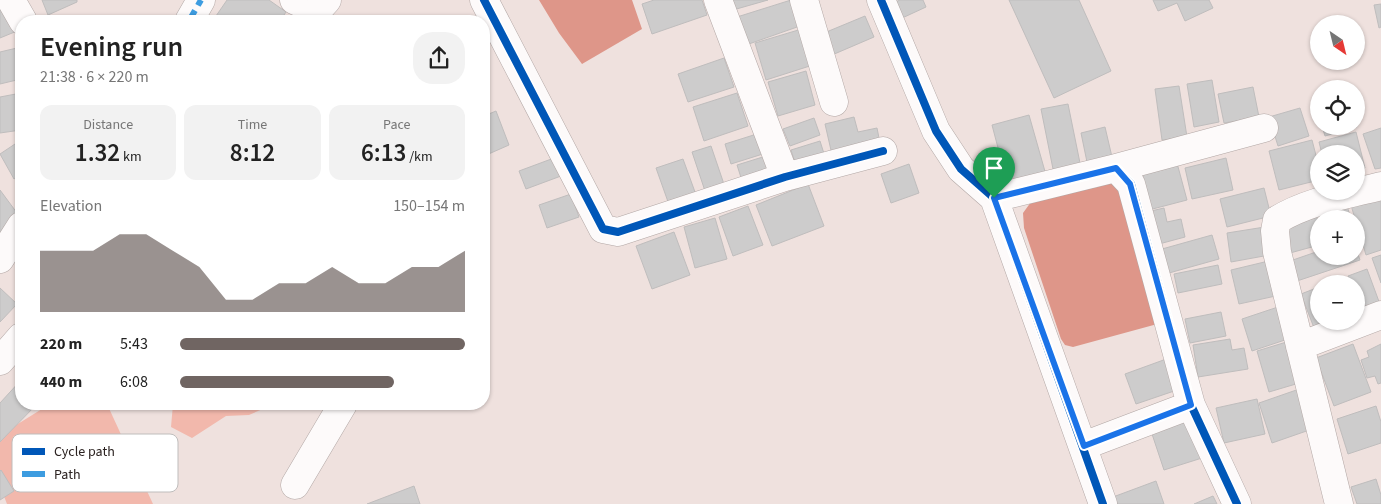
<!DOCTYPE html>
<meta charset="utf-8">
<style>
body{margin:0;font-family:"Source Sans 3",sans-serif;background:#f2f2f2;color:#222;height:100vh;display:flex;flex-direction:column;font-size:19px;white-space:nowrap}
*{box-sizing:border-box;margin:0}
p{font-size:16px;color:#767676}
.icon{flex:none;width:28px;height:28px;fill:none;stroke:currentColor;stroke-width:2;stroke-linecap:round;stroke-linejoin:round}
.map{position:relative;flex:1;overflow:hidden}
.panel{position:absolute;left:15px;top:15px;width:475px;height:395px;display:flex;flex-direction:column;background:#fff;border-radius:20px;box-shadow:0 1px 4px #0004}
.panel>*{flex:none}
.needle{width:32px;rotate:145deg}
.tools{position:absolute;left:1310px;top:15px;display:grid;gap:10px}
.tools a{display:grid;place-items:center;width:55px;height:55px;border-radius:50%;background:#fff;box-shadow:0 1px 4px #0004;font-size:25px}
.pin{position:absolute;display:grid;place-items:center;width:42px;height:42px;color:#fff;margin:-51px -21px;border-radius:50% 50% 50% 0;rotate:-45deg;box-shadow:0 0 5px #0007}
.pin .icon{rotate:45deg}
.round{display:grid;place-items:center;flex:none;width:52px;height:52px;border-radius:20px;background:#f2f2f2}
.head{display:flex;align-items:center;justify-content:space-between;height:85px;padding:0 25px}
h1{font-size:28px;font-weight:600;line-height:38px}
.metrics{display:grid;grid-template-columns:repeat(3,1fr);gap:8px;height:85px;padding:5px 25px}
.metrics div{display:grid;align-content:center;border-radius:12px;background:#f2f2f2;text-align:center}
.metrics b{font-size:25px;font-weight:600}
.metrics small{font-size:14px;font-weight:400}
.metrics p{font-size:14px}
.chart{height:140px;padding:10px 25px}
.chart p{display:flex;justify-content:space-between}
.chart svg{width:100%;height:90px;margin-top:5px;fill:#706562;opacity:.7}
ul{padding:0 25px;list-style:none;font-size:16px}
li{display:grid;grid-template-columns:80px 60px 1fr;align-items:center;height:38px}
li i{height:12px;border-radius:6px;background:#706562}
.map>svg:first-child{display:block}
.green{fill:#f2b8ac}
.water{fill:#de9689}
.building{fill:#cdcccc;stroke:#bfbdbd}
.lines{fill:none;stroke-linecap:round;stroke-linejoin:round}
.minor-casing{stroke:#b2a7a5;stroke-width:29}
.major-casing{stroke:#b2a7a5;stroke-width:29}
.minor{stroke:#fdfafa;stroke-width:28}
.major{stroke:#fdfafa;stroke-width:28}
.quiet{stroke:#3d9ce0;stroke-width:6;stroke-dasharray:12 6;stroke-linecap:butt}
.cycleway-casing{stroke:#fff;stroke-width:11}
.cycleway{stroke:#0057b8;stroke-width:8}
.route-casing{stroke:#fff;stroke-width:10}
.route{stroke:#1a73e8;stroke-width:6}
.key{fill:#fff;stroke:#bfbdbc;stroke-width:1}
.key-label{font-size:14px;fill:#2b2220}
</style>
<div class="map">
<svg width="1381" height="504" viewBox="0 0 1381 504">
<rect width="100%" height="100%" fill="#efe1de"/>
<path class="green" d="M 50,404 L 107,404 L 153,504 L 7,504 L 0,486 L 0,435 Z
M 173,404 L 274,404 L 249,415 L 226,416 L 192,438 L 171,427 Z"/>
<path class="water" d="M 539,0 L 632,0 L 642,29 L 582,64 L 559,33 Z
M 1110,183 L 1118,186 L 1161,323 L 1073,347 L 1065,345 L 1061,339 L 1024,228 L 1023,213 L 1031,202 Z"/>
<path class="building" d="M 42,0 L 77,0 L 77,2 L 48,15 Z
M 227,0 L 269,0 L 286,12 L 280,21 L 223,21 L 216,16 Z
M 654,0 L 702,0 L 707,15 L 652,34 L 642,4 Z
M 730,0 L 768,0 L 733,10 Z
M 791,0 L 800,26 L 746,45 L 737,17 Z
M 900,0 L 923,0 L 926,7 L 900,19 L 893,3 Z
M 1009,0 L 1079,0 L 1111,71 L 1054,98 Z
M 1153,0 L 1209,0 L 1213,8 L 1185,21 L 1177,3 L 1158,11 Z
M 1381,4 L 1381,27 L 1379,28 L 1374,5 Z
M 0,5 L 17,31 L 0,38 Z
M 865,16 L 874,37 L 832,55 L 824,33 Z
M 805,28 L 816,64 L 766,80 L 755,43 Z
M 21,47 L 21,79 L 0,84 L 0,52 Z
M 724,58 L 734,87 L 688,102 L 678,74 Z
M 806,71 L 815,105 L 778,116 L 768,82 Z
M 1212,80 L 1219,122 L 1194,127 L 1187,84 Z
M 1179,86 L 1187,137 L 1162,140 L 1155,89 Z
M 1253,87 L 1259,117 L 1224,123 L 1218,94 Z
M 21,93 L 21,130 L 0,133 L 0,97 Z
M 737,93 L 748,126 L 704,141 L 693,107 Z
M 1068,104 L 1081,168 L 1054,174 L 1041,109 Z
M 1300,108 L 1309,136 L 1278,146 L 1269,117 Z
M 496,111 L 509,145 L 484,156 L 484,116 Z
M 1029,115 L 1046,175 L 1008,186 L 992,125 Z
M 854,117 L 858,132 L 877,128 L 881,148 L 833,159 L 825,124 Z
M 814,118 L 820,135 L 790,146 L 783,129 Z
M 1356,125 L 1357,127 L 1325,136 L 1322,126 Z
M 1105,127 L 1112,157 L 1087,162 L 1081,133 Z
M 1381,128 L 1381,168 L 1375,169 L 1363,134 Z
M 1356,132 L 1365,168 L 1356,170 L 1356,154 L 1322,154 L 1319,142 Z
M 760,133 L 766,153 L 731,164 L 725,144 Z
M 21,140 L 21,174 L 14,179 L 0,154 Z
M 1312,140 L 1319,167 L 1319,180 L 1279,190 L 1269,151 Z
M 820,141 L 826,160 L 797,169 L 791,150 Z
M 711,146 L 727,193 L 708,200 L 692,152 Z
M 766,156 L 773,178 L 744,187 L 737,165 Z
M 554,158 L 561,176 L 526,189 L 519,171 Z
M 1226,158 L 1233,190 L 1192,199 L 1185,168 Z
M 683,159 L 699,203 L 672,213 L 656,168 Z
M 1177,163 L 1187,200 L 1145,211 L 1136,174 Z
M 909,164 L 919,193 L 891,203 L 881,174 Z
M 808,184 L 824,226 L 772,246 L 756,205 Z
M 1264,188 L 1271,216 L 1227,227 L 1220,199 Z
M 0,190 L 20,217 L 0,233 Z
M 1381,192 L 1381,250 L 1366,255 L 1350,202 Z
M 571,194 L 579,217 L 547,228 L 539,205 Z
M 1345,199 L 1351,219 L 1323,219 L 1320,207 Z
M 748,206 L 763,245 L 733,256 L 719,217 Z
M 1164,208 L 1167,222 L 1181,219 L 1185,237 L 1159,244 L 1151,211 Z
M 1315,212 L 1319,224 L 1319,245 L 1290,253 L 1282,222 Z
M 715,218 L 727,259 L 695,268 L 684,227 Z
M 1271,226 L 1275,254 L 1231,262 L 1227,233 Z
M 674,232 L 690,275 L 652,289 L 636,246 Z
M 1212,235 L 1219,259 L 1169,273 L 1162,249 Z
M 1356,248 L 1360,260 L 1297,281 L 1290,261 L 1319,251 L 1319,256 L 1356,256 Z
M 1381,255 L 1381,283 L 1372,258 Z
M 1277,259 L 1285,294 L 1239,304 L 1231,270 Z
M 1218,265 L 1222,284 L 1178,293 L 1174,274 Z
M 1367,269 L 1381,307 L 1362,316 L 1356,298 L 1356,284 L 1351,284 L 1348,276 Z
M 1319,287 L 1319,321 L 1346,321 L 1316,333 L 1301,294 Z
M 0,288 L 17,304 L 0,322 Z
M 1284,305 L 1294,337 L 1252,351 L 1242,319 Z
M 1221,312 L 1226,336 L 1190,343 L 1185,319 Z
M 1230,339 L 1232,350 L 1244,348 L 1248,369 L 1198,377 L 1193,345 Z
M 1293,340 L 1306,381 L 1269,392 L 1257,351 Z
M 1353,344 L 1371,392 L 1334,406 L 1316,358 Z
M 1381,344 L 1381,383 L 1378,384 L 1375,376 L 1367,378 L 1361,360 L 1369,357 L 1367,351 Z
M 1169,358 L 1180,389 L 1136,404 L 1125,374 Z
M 21,380 L 21,404 L 37,404 L 0,442 L 0,403 Z
M 1305,387 L 1318,427 L 1272,443 L 1259,403 Z
M 1257,399 L 1265,434 L 1224,443 L 1216,408 Z
M 1376,406 L 1381,422 L 1381,443 L 1348,454 L 1337,419 Z
M 1189,419 L 1202,458 L 1164,470 L 1151,431 Z
M 1,470 L 14,491 L 0,500 L 0,471 Z
M 1376,479 L 1381,495 L 1381,504 L 1357,504 L 1351,487 Z
M 1156,481 L 1164,504 L 1115,504 L 1113,497 Z
M 414,486 L 420,504 L 367,504 Z
M 1213,496 L 1217,504 L 1194,504 Z"/>
<g class="lines">
<defs>
<path id="minor" d="M 11,0 L 23,21
M 294,0 L 318,11
M 484,0 L 603,229 L 618,232 L 785,177 L 883,151
M 718,0 L 785,177
M 804,0 L 834,102
M 881,0 L 936,131 L 961,169 L 994,198 L 1103,504
M 189,21 L 201,0
M 1116,168 L 1264,128
M 994,198 L 1116,168 L 1131,184 L 1191,405 L 1237,504
M 0,259 L 21,226
M 1300,346 L 1381,315
M 1083,446 L 1191,405
M 295,485 L 343,404
M 1339,504 L 1277,252 L 1275,231 L 1277,220 C 1308,201 1346,195 1381,186"/>
<path id="major" d="M 308,21 L 327,0
M 0,361 L 21,337"/>
</defs>
<use href="#minor" class="minor-casing"/>
<use href="#major" class="major-casing"/>
<use href="#minor" class="minor"/>
<use href="#major" class="major"/>
<path class="quiet" d="M 189,21 L 201,0"/>
<defs>
<path id="cycleway" d="M 484,0 L 603,229 L 618,232 L 785,177 L 883,151
M 881,0 L 936,131 L 961,169 L 994,198 L 1103,504
M 994,198 L 1116,168 L 1131,184 L 1191,405 L 1237,504"/>
</defs>
<use href="#cycleway" class="cycleway-casing"/>
<use href="#cycleway" class="cycleway"/>
</g>
<g class="lines">
<defs>
<path id="route" d="M 1116,168 L 1130,184 L 1191,405 L 1084,446 L 994,198 Z"/>
</defs>
<use href="#route" class="route-casing"/>
<use href="#route" class="route"/>
</g>
<rect x="12" y="434" width="166" height="58" rx="8" class="key"/>
<rect x="22" y="448" width="23" height="7" fill="#0057b8"/>
<rect x="22" y="471" width="23" height="6" fill="#3d9ce0"/>
<g class="key-label">
<text x="54" y="456">Cycle path</text>
<text x="54" y="479">Path</text>
</g>
</svg>
<div class="tools">
<a><svg class="needle" viewBox="-14 -14 28 28"><path d="M0-13l5 13h-10z" fill="#e53935"/><path d="M0 13l5-13h-10z" fill="#767676"/></svg></a>
<a><svg class="icon" aria-label="locate" viewBox="0 0 24 24"><circle cx="12" cy="12" r="6"/><path d="M12 2v4M12 18v4M2 12h4M18 12h4"/></svg></a>
<a><svg class="icon" aria-label="layers" viewBox="0 0 24 24"><path d="M12 4l9 5-9 5-9-5zM3 14l9 5 9-5"/></svg></a>
<a>+</a>
<a>−</a>
</div>
<div class="pin" style="left:994px;top:198px;background:#1e9e55"><svg class="icon" aria-label="arrive" viewBox="0 0 24 24"><path d="M6 21V4h12l-3 4 3 4H6"/></svg></div>
<section class="panel">
<div class="head"><div><h1>Evening run</h1><p>21:38 · 6 × 220 m</p></div><a class="round"><svg class="icon" aria-label="share" viewBox="0 0 24 24"><path d="M12 15V3M7 8l5-5 5 5M5 13v7h14v-7"/></svg></a></div>
<div class="metrics">
<div><p>Distance</p><b>1.32<small> km</small></b></div>
<div><p>Time</p><b>8:12</b></div>
<div><p>Pace</p><b>6:13<small> /km</small></b></div>
</div>
<div class="chart"><p><span>Elevation</span>150–154 m</p>
<svg viewBox="0 0 160 44" preserveAspectRatio="none"><path d="M0 44V14L10 14L20 14L30 6L40 6L50 14L60 22L70 38L80 38L90 30L100 30L110 22L120 30L130 30L140 22L150 22L160 14V44z"/></svg>
</div>
<ul>
<li><b>220 m</b>5:43<i style="width:100%"></i></li>
<li><b>440 m</b>6:08<i style="width:75%"></i></li>
</ul>
</section>
</div>
